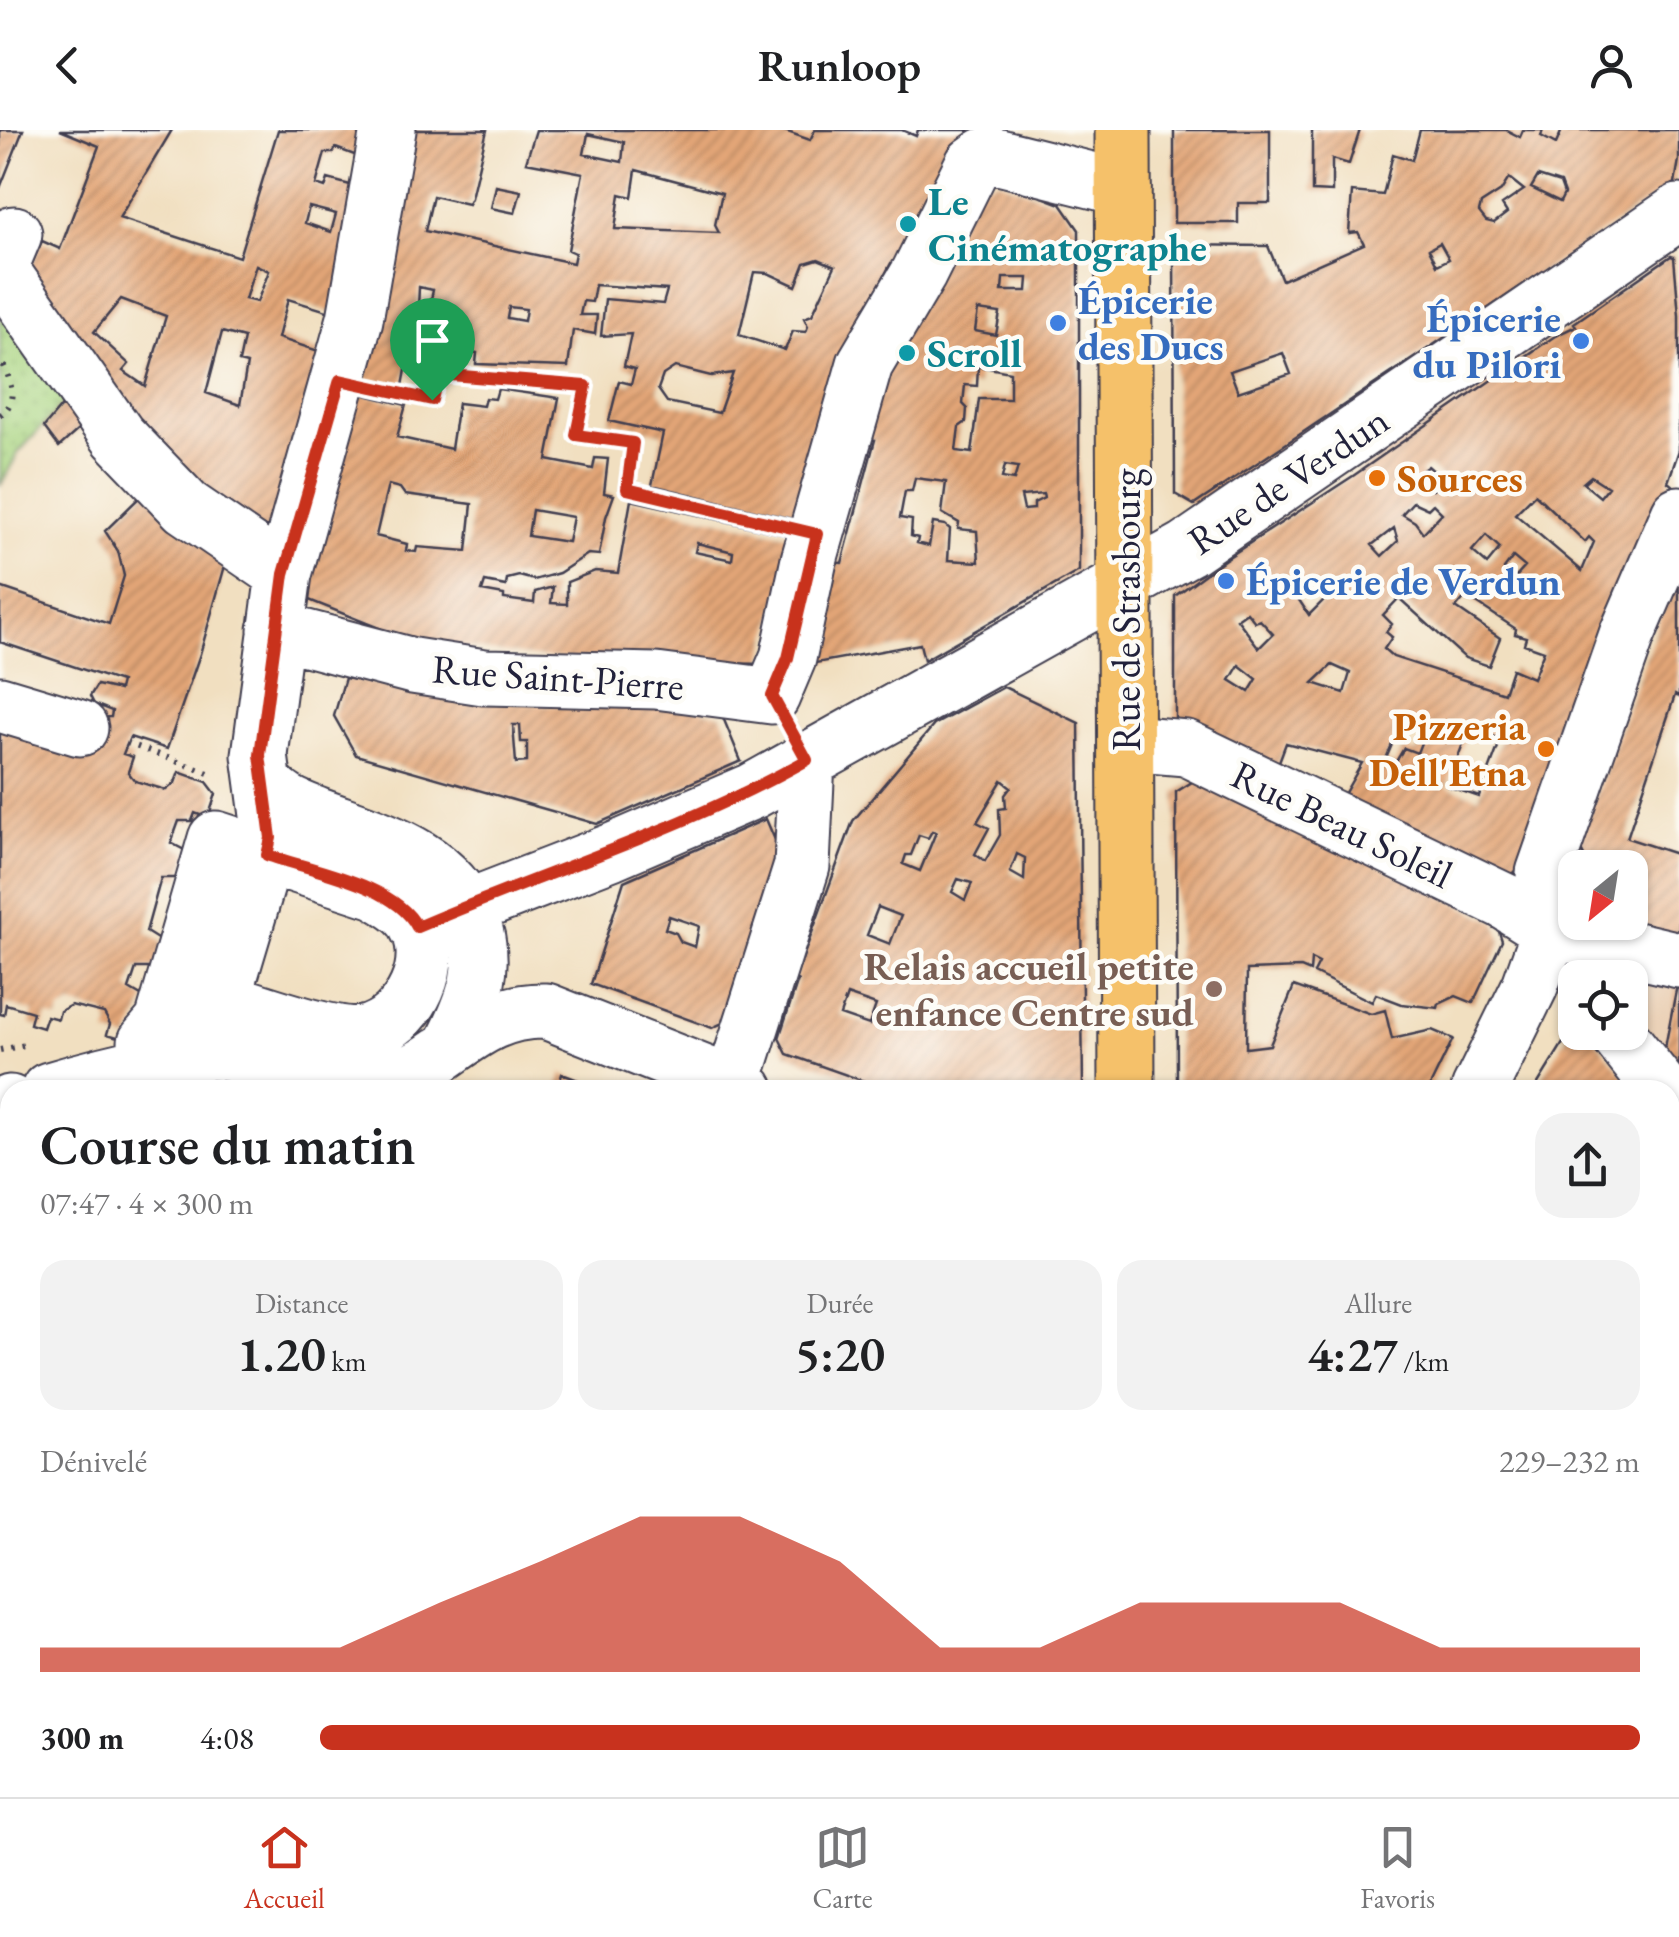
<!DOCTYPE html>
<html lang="fr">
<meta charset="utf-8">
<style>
body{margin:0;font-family:"EB Garamond",serif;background:#f2f2f2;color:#202124;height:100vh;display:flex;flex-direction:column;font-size:38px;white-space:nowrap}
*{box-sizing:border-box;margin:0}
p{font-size:32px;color:#757577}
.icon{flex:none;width:55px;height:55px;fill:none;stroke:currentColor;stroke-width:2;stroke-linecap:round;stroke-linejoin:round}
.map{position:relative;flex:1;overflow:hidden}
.side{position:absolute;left:0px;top:950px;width:1680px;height:718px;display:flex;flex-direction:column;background:#fff;border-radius:30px 30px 0 0;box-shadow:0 2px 8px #0004}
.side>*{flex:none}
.needle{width:65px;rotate:210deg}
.fabs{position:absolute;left:1558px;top:720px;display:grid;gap:20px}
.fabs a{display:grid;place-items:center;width:90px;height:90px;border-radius:20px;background:#fff;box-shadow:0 2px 8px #0004;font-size:50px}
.pin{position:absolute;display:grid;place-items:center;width:85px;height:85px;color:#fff;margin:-102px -42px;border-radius:50% 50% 50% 0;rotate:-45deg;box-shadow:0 0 10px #0007}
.pin .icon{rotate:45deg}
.round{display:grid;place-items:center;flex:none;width:105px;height:105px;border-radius:30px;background:#f2f2f2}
.summary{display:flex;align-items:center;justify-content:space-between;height:170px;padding:0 40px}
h1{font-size:55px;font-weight:600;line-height:75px}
.figures{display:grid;grid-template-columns:repeat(3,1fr);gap:15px;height:170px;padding:10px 40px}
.figures div{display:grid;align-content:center;border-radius:25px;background:#f2f2f2;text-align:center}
.figures b{font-size:50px;font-weight:600}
.figures small{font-size:28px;font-weight:400}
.figures p{font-size:28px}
.chart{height:280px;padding:20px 40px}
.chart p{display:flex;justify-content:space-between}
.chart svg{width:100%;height:180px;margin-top:10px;fill:#c8321e;opacity:.7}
ul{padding:0 40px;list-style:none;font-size:32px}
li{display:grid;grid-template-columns:160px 120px 1fr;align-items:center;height:75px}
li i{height:25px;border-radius:12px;background:#c8321e}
header{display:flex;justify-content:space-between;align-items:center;height:130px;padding:0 40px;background:#fff;font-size:45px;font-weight:600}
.menu{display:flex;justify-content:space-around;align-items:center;height:140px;border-top:2px solid #e0e0e0;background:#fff;font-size:28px;color:#757577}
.menu a{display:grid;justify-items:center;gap:5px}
.menu .on{color:#c8321e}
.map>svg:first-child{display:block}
.built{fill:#ebd2b8}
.park{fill:url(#park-dots);stroke:#667b5e;stroke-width:2.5}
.building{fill:url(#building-hatch);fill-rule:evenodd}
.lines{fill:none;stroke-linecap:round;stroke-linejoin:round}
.minor-casing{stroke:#413e4f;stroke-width:59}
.major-casing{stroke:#413e4f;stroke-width:59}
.path{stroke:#413e4f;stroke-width:6;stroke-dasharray:2.5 8;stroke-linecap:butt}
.minor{stroke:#fff;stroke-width:55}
.major{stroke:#f5c16b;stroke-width:55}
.route-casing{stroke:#fff;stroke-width:20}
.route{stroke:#c8321e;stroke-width:12}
.culture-dot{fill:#0f9aa8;stroke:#fdfcf7;stroke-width:4}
.shop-dot{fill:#3f7fe0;stroke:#fdfcf7;stroke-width:4}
.food-dot{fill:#e8710a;stroke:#fdfcf7;stroke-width:4}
.education-dot{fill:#8d6e63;stroke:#fdfcf7;stroke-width:4}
.labels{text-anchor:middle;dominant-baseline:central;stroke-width:9;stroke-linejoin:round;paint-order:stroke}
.culture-label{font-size:40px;font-weight:bold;fill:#0d838f;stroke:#fdfcf7;text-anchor:start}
.shop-label{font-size:40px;font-weight:bold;fill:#366cbe;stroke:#fdfcf7;text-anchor:start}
.food-label{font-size:40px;font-weight:bold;fill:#c56008;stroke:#fdfcf7;text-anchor:start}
.street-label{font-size:40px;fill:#22223b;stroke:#fdfcf7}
.education-label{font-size:40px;font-weight:bold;fill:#785e54;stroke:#fdfcf7;text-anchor:end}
</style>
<header><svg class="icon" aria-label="back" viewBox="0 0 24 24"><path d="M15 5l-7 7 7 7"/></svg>Runloop<svg class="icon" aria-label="person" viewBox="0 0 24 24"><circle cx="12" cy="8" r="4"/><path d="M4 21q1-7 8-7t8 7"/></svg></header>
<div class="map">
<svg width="1679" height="1667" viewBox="0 0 1679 1667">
<defs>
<pattern id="park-dots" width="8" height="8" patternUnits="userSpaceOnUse" patternTransform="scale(2.5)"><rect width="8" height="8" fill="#a9d480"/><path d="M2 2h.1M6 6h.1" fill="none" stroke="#91b670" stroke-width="1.8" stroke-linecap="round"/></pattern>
<pattern id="building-hatch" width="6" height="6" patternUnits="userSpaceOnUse" patternTransform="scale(2.5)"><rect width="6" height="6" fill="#e3a677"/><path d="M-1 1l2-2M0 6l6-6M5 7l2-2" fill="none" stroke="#b88763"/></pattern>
</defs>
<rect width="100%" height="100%" fill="#fdfcf7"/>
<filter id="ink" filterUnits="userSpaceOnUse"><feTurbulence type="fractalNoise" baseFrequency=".01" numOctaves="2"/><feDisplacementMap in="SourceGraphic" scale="20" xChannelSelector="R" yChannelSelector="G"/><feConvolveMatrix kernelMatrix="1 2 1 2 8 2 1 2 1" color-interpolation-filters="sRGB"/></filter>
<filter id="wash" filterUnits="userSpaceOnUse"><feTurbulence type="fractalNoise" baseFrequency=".0048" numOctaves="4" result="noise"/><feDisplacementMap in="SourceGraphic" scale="40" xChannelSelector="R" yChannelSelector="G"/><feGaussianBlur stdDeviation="2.25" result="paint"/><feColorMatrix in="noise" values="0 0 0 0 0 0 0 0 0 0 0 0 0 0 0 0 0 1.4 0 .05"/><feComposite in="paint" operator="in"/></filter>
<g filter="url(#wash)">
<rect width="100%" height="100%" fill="#f1dfc0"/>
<path class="built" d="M 1616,835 L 1679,848 L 1679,948 L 1630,887 L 1630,848 L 1610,848 Z"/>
<path class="park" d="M 10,186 L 70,266 L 18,323 L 0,356 L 0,191 Z"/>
<g id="blocks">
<path class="building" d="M 0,0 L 23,0 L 0,58 Z
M 60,0 L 172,0 L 119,88 L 239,127 L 278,0 L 370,0 L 365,29 L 336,18 L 333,23 L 325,23 L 316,55 L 325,58 L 328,49 L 361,58 L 340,185 L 288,169 L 278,208 L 331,225 L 268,406 L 203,373 L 26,147 L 42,111 L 60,119 L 99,16 ZM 309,77 L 336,84 L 331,102 L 305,93 ZM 256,135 L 269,141 L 257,172 L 245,169 ZM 121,169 L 166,186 L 145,256 L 123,241 L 129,234 L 94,202 ZM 222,202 L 244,208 L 239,232 L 247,234 L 240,275 L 206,263 Z
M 406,0 L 487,0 L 471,68 L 468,74 L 433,66 L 425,101 L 573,133 L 575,123 L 568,120 L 583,43 L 526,32 L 536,0 L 782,0 L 810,10 L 815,0 L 902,0 L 916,6 L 918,0 L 969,0 L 909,139 L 891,133 L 852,207 L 800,391 L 652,355 L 663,303 L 609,291 L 619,251 L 631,254 L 635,239 L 624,236 L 631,204 L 601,206 L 605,169 L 663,174 L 667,160 L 595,155 L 592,172 L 583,171 L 580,185 L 597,185 L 595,204 L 573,200 L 568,237 L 476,234 L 477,223 L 429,212 L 427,218 L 411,213 L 403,256 L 364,249 ZM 588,4 L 624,12 L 622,32 L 584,24 ZM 636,40 L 722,63 L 715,95 L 719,103 L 615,99 L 620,64 L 632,67 ZM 818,129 L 835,136 L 812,185 L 804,188 L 808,196 L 806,202 L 793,201 L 785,220 L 739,205 L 754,142 L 768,143 L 796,156 L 805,133 ZM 419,157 L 433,160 L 429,180 L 418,178 ZM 509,177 L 526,179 L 524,191 L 507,188 ZM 675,237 L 711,246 L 733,243 L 719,283 L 667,272 L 658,259 L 663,245 Z
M 1174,0 L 1270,0 L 1270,73 L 1238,73 L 1238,93 L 1174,93 Z
M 1312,0 L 1360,0 L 1349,34 L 1332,29 L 1332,62 L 1312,61 Z
M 1420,0 L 1506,0 L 1520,7 L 1523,0 L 1543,0 L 1541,6 L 1556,14 L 1562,0 L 1679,0 L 1679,30 L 1675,53 L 1272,323 L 1194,375 L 1175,364 L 1174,115 L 1268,116 L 1282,150 L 1364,114 L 1358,102 L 1349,103 L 1352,62 L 1383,65 L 1393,24 L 1412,30 ZM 1538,46 L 1560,53 L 1564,64 L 1560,72 L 1531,58 ZM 1509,48 L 1524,60 L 1502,75 L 1507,83 L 1494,93 L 1486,91 L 1479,82 L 1481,74 L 1501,61 ZM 1440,113 L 1449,129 L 1437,135 L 1429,119 ZM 1283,223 L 1291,244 L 1238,262 L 1230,241 Z
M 997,50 L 1061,74 L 1079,100 L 1079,441 L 924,530 L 920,514 L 816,533 L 811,527 L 827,432 L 842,433 L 875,310 L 862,309 L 881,243 L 979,57 ZM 1003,148 L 1028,148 L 1027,161 L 1002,161 ZM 978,180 L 1000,183 L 996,205 L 975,201 ZM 978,236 L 1010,242 L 1010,269 L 979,269 L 972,323 L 956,321 L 959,297 L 966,292 L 967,278 L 963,274 L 965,255 L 977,256 ZM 1005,335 L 1018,337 L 1014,350 L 1002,348 ZM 915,348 L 946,352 L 942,383 L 959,393 L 958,399 L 977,401 L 979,432 L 948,430 L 950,399 L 945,395 L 933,393 L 929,416 L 917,413 L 918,408 L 911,406 L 912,390 L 900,388 L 905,361 L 912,361 ZM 1043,364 L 1044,368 L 1034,373 L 1034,379 L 1024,380 L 1021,366 Z
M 496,56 L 521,61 L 515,83 L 491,78 Z
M 1671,126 L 1674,127 L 1679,186 L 1679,320 L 1668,352 L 1673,356 L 1610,495 L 1526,737 L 1503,747 L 1342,668 L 1362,633 L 1286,613 L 1277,637 L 1175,588 L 1175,466 L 1224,430 L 1353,346 L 1555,206 L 1576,196 L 1574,193 ZM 1428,336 L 1444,350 L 1433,360 L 1420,342 ZM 1591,346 L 1608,357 L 1600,367 L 1583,353 ZM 1535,364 L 1585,412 L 1589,407 L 1594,412 L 1582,441 L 1515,384 ZM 1413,372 L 1428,379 L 1433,374 L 1442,383 L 1423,403 L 1415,392 L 1402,384 ZM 1394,398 L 1398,411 L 1382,426 L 1372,415 ZM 1486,405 L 1500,418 L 1487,434 L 1472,421 ZM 1513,427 L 1525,437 L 1515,448 L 1504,439 ZM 1312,453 L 1325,469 L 1309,485 L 1295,464 ZM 1466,466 L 1516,499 L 1515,504 L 1526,507 L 1524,514 L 1544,521 L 1533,548 L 1512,539 L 1504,563 L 1393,527 L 1384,519 L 1392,507 L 1386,502 L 1392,494 L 1383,485 L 1399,468 L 1465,528 L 1489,536 L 1500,508 L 1456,478 ZM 1247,482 L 1255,492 L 1260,490 L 1273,504 L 1259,518 L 1237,489 ZM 1239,535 L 1257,549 L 1249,562 L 1230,550 ZM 1332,535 L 1350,543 L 1344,563 L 1313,553 ZM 1401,593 L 1426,600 L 1417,623 L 1404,618 L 1394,635 L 1385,631 ZM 1469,598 L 1501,609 L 1479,667 L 1447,656 Z
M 498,259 L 559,268 L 547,330 L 593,339 L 595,328 L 608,329 L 604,363 L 614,365 L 606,387 L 599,425 L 588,424 L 559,443 L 534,450 L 519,446 L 507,449 L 506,456 L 485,452 L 482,461 L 504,465 L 504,469 L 534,473 L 535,462 L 553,457 L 551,473 L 567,474 L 567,452 L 595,441 L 618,443 L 631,370 L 796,407 L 761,534 L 542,528 L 409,510 L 304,468 L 349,261 L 406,275 L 397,307 L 451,319 L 458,273 L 483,276 L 485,268 L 495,269 ZM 388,355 L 400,358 L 405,365 L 472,374 L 467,421 L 417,417 L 416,422 L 406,421 L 407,414 L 376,406 ZM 532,380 L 573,387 L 568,412 L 528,406 ZM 697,413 L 733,422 L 732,430 L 695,422 Z
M 70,266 L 88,291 L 59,317 L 44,297 Z
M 148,359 L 228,425 L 200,524 L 167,619 L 130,607 L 123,624 L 133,627 L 128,642 L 135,651 L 166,660 L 175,653 L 179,642 L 207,652 L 216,664 L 208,688 L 195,683 L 192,691 L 179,691 L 171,713 L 188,722 L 181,748 L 161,748 L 146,802 L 162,812 L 155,838 L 136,838 L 129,859 L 146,869 L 128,910 L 107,904 L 110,894 L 104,883 L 71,875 L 60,881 L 58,889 L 47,886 L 43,898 L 30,894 L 33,882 L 6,874 L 4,885 L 0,884 L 0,589 L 111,587 L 112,581 L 94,574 L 90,566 L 97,555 L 119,560 L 121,552 L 0,512 L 0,457 L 109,494 L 124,446 L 118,421 L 105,401 Z
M 1679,436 L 1679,567 L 1675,565 L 1627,708 L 1679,725 L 1679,810 L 1630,792 L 1630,738 L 1590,738 L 1578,714 Z
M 345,548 L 417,561 L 522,573 L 572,577 L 572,572 L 661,571 L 722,585 L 741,631 L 597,694 L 356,625 L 334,586 ZM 513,595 L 520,595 L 521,612 L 527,612 L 527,632 L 516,633 Z
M 1004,557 L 1079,593 L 1083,960 L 889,960 L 787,924 L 779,908 L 798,850 L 795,849 L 853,691 L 934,595 ZM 1002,650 L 1011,657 L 1005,665 L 1006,678 L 999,679 L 1000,705 L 985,731 L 975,724 L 989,698 L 977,692 ZM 932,701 L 936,702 L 920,741 L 903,734 L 906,725 L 911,725 L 919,705 L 928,708 ZM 1017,724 L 1025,728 L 1024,750 L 1010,742 ZM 958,749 L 972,753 L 965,770 L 952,762 ZM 878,777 L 901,786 L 890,814 L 867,805 ZM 847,865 L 876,875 L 869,895 L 840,885 Z
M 1197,649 L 1496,792 L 1502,811 L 1473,873 L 1456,866 L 1439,874 L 1438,878 L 1402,874 L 1376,864 L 1372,872 L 1314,843 L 1319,833 L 1311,829 L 1310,842 L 1301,838 L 1247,840 L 1246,918 L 1270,915 L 1294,856 L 1371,884 L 1385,880 L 1392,909 L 1432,900 L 1453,909 L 1428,960 L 1177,960 L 1176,662 Z
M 766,689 L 784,731 L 729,890 L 712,898 L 591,854 L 624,751 ZM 669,786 L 699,796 L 695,817 L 681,812 L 676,803 L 665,799 Z
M 1677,855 L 1679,855 L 1679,948 L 1663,928 Z
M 1591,904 L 1636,960 L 1534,960 L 1568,905 Z
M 562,944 L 605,960 L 557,960 Z
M 10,1018 L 10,1121 L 0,1113 L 8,1103 L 4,1091 L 0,1092 L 0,1022 Z
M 10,1145 L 10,1292 L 0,1292 L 0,1146 Z
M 1670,1191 L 1679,1194 L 1679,1243 L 1670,1240 Z
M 0,1345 L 7,1346 L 7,1379 L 0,1379 Z
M 1679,1465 L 1679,1612 L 1670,1630 L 1670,1466 Z
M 0,1499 L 8,1499 L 10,1505 L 10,1573 L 0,1573 Z
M 14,1658 L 106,1658 L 107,1667 L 14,1667 Z
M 198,1658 L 275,1658 L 276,1667 L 199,1667 Z
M 345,1658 L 358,1658 L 373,1665 L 376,1658 L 432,1658 L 428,1667 L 340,1667 Z
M 492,1658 L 644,1658 L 660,1667 L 488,1667 Z
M 703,1658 L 778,1658 L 785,1662 L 782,1667 L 718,1667 Z
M 859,1658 L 962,1658 L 952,1667 L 874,1667 Z
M 1038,1658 L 1083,1658 L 1083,1667 L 1029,1667 Z
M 1180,1658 L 1305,1658 L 1303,1667 L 1180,1667 Z
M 1443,1658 L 1668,1658 L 1665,1667 L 1443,1667 Z"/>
</g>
</g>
<g filter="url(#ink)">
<use href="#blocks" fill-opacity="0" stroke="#413e4f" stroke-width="2.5"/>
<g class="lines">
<defs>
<path id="minor" d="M 14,104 L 4,128 L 3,143 L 118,306 L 186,377 L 284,444
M 276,500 L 413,536 L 484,547 L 656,551 L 772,566
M 772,566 L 788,528 L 809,430 L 865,234 L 919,143 L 973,34 L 984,26 L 995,26 L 1123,58
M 0,574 L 80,598
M 1127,613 L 1186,618 L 1504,771 L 1550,800 L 1679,830
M 265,653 C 279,671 296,677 316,685 C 376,708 445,723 471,788 C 489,834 475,870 454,912
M 417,797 L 611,722 L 753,661 L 1187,419 L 1679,82
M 1616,902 L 1662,960
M 146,912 L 163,892 L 207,864 C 241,875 332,909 363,904 C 410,895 443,828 412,788 C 403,776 389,769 376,761 L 216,709 L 163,892
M 49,960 C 86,949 122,940 160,932 C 176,928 195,921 212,922 C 270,923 324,966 383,953 C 447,938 471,879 546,881 L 746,960
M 178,960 L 190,925 L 223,869 L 271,708 L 260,625 L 284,444 L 355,189 L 388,0
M 731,960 L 802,736 L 807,630
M 1479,960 L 1530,856 L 1550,800 L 1544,743 L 1627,505 L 1679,384
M 0,978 L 10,973
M 1670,1290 L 1679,1293
M 0,1319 L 10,1320
M 1670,1423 L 1679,1421
M 153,1658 L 153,1667
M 820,1658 L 835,1667
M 1411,1658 L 1411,1667
M 467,1667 L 471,1658
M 984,1667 L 992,1658"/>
<path id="major" d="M 1123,0 L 1127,960
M 1117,1658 L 1117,1667"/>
</defs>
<use href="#minor" class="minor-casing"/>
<use href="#major" class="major-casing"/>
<path class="path" d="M 384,261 L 432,271 L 439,244 L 586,256 L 576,305 L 633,313 L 627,359 L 772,393
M 0,285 C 20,272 10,248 1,230
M 127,613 L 214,645
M 0,920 L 30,914
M 1674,1621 L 1679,1627"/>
<use href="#minor" class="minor"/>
<use href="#major" class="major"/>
</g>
</g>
<g class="lines" filter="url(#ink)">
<defs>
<path id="route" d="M 438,244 L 586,256 L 576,305 L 633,313 L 627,359 L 817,404 L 788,528 L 772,566 L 807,630 C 683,700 547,741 417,797 C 395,754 310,740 267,725 L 271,708 L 260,625 L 284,444 L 340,250 L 432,270 Z"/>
</defs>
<use href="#route" class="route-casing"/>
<use href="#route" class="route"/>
</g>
<g class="culture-dot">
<circle cx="908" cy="94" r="10"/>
<circle cx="907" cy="223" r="10"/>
</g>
<g class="shop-dot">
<circle cx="1058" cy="193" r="10"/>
<circle cx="1581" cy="211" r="10"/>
<circle cx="1226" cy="451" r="10"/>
</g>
<g class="food-dot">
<circle cx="1377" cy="348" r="10"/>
<circle cx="1546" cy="619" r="10"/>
</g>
<circle class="education-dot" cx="1214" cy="859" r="10"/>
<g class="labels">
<g class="culture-label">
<text x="928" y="71">Le<tspan x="928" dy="46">Cinématographe</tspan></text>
<text x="927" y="223">Scroll</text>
</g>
<g class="shop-label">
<text x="1078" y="170">Épicerie<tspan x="1078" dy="46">des Ducs</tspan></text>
<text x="1561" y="188" text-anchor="end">Épicerie<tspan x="1561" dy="46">du Pilori</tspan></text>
<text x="1246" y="451">Épicerie de Verdun</text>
</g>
<g class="food-label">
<text x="1397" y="348">Sources</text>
<text x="1526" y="596" text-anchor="end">Pizzeria<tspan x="1526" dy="46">Dell'Etna</tspan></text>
</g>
<g class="street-label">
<text transform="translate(1288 350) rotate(-34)">Rue de Verdun</text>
<text transform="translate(1126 480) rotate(-90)">Rue de Strasbourg</text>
<text transform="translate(558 547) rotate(4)">Rue Saint-Pierre</text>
<text transform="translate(1342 694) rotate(26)">Rue Beau Soleil</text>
</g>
<g class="education-label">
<text x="1194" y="836">Relais accueil petite<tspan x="1194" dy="46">enfance Centre sud</tspan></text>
</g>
</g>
</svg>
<div class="fabs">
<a><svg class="needle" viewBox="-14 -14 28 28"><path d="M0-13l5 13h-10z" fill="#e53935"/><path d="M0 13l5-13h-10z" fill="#757577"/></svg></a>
<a><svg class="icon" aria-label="locate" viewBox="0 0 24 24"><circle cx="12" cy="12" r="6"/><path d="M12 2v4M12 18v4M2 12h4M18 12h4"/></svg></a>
</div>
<div class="pin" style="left:432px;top:270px;background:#1e9e55"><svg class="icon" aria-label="arrive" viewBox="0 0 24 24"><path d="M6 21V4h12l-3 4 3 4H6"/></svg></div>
<section class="side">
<div class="summary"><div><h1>Course du matin</h1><p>07:47 · 4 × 300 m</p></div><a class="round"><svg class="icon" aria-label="share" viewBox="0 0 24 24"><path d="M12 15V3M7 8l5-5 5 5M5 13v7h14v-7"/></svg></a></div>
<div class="figures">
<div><p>Distance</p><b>1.20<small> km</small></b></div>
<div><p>Durée</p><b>5:20</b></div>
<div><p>Allure</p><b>4:27<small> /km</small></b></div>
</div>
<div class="chart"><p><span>Dénivelé</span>229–232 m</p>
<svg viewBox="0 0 160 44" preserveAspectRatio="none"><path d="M0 44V38L10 38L20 38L30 38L40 27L50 17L60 6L70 6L80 17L90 38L100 38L110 27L120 27L130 27L140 38L150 38L160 38V44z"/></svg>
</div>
<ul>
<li><b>300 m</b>4:08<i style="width:100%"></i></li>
</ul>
</section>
</div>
<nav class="menu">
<a class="on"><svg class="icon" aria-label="home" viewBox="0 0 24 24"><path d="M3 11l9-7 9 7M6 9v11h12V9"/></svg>Accueil</a>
<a><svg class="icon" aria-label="map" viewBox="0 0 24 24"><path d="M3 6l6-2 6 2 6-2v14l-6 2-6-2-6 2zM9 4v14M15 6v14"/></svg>Carte</a>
<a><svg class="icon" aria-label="saved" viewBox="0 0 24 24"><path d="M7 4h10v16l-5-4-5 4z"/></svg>Favoris</a>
</nav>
